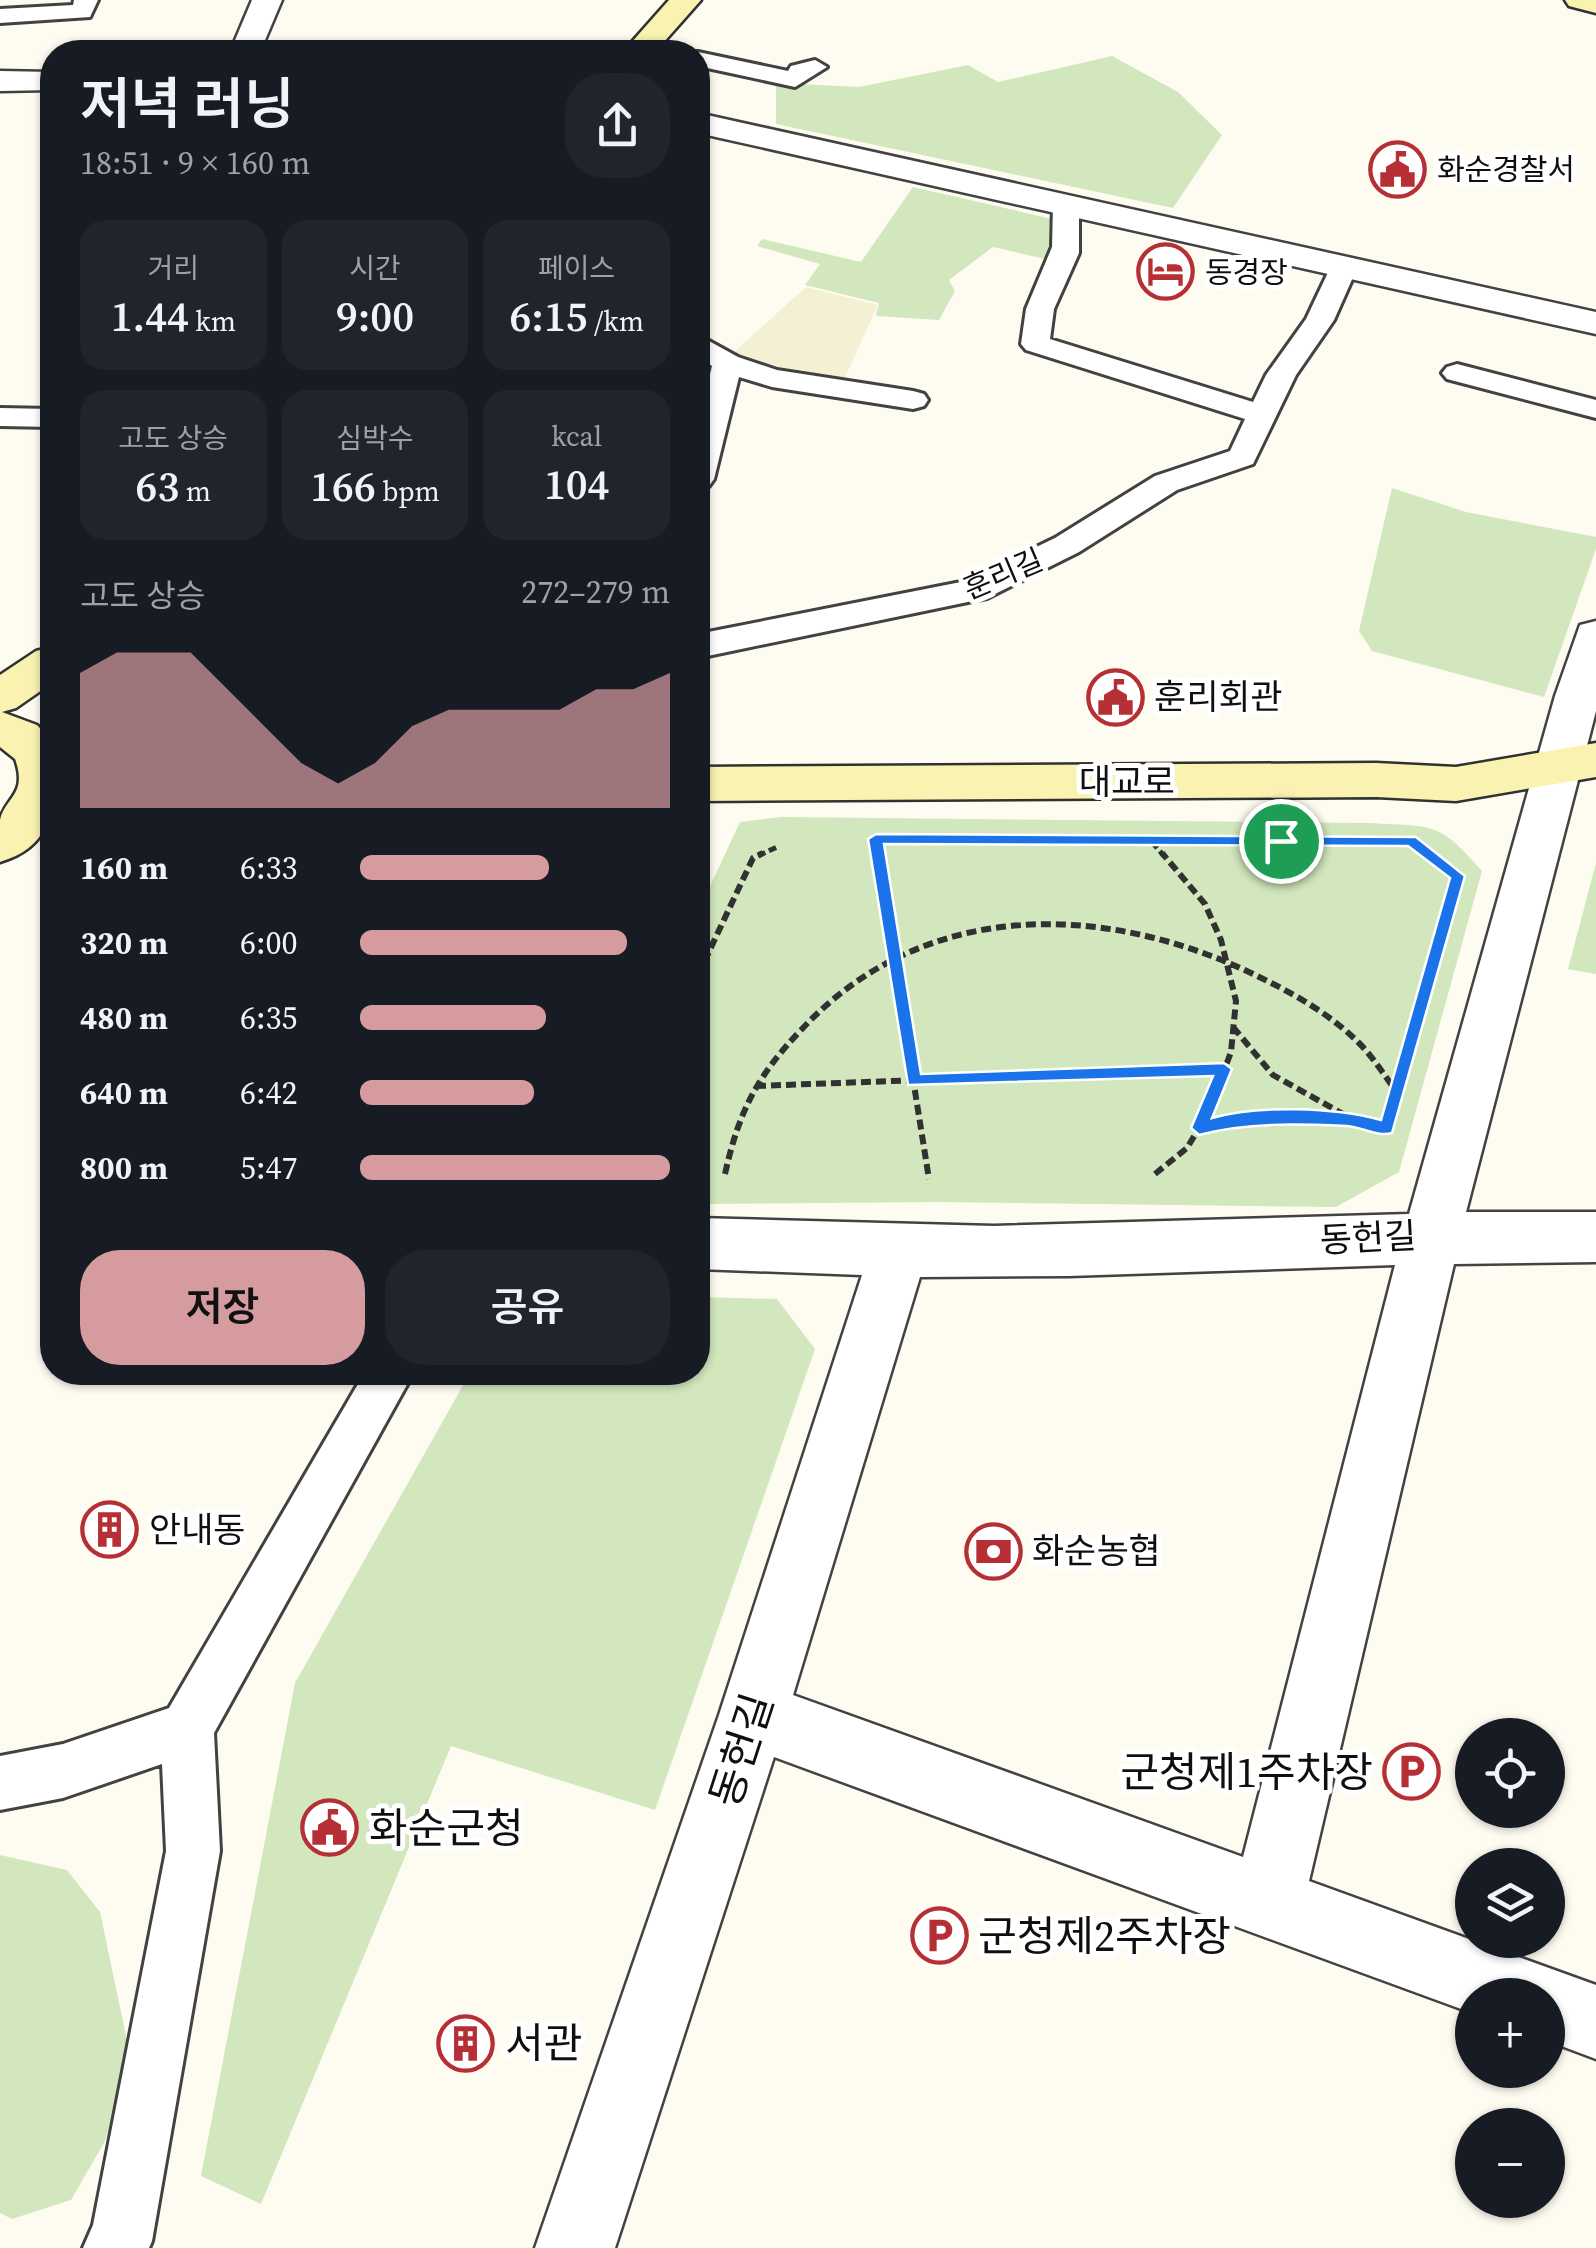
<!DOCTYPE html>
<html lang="ko">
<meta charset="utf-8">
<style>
body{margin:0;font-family:"Source Serif 4","Noto Sans KR",serif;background:#20242c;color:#f1f3f6;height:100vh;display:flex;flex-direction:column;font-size:38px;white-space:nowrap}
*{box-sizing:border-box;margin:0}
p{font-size:32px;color:#9ea1a6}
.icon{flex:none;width:55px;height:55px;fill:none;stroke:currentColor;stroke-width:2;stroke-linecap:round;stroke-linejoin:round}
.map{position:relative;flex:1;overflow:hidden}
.drawer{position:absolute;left:40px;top:40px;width:670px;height:1345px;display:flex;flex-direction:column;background:#171b24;border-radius:40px;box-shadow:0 2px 8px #0004}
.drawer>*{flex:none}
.buttons{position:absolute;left:1455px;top:1718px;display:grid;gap:20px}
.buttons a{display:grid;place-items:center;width:110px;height:110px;border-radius:50%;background:#171b24;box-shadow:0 2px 8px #0004;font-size:50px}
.pin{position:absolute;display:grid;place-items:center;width:85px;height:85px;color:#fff;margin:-42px;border:5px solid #fff;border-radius:50%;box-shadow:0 2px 10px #0007}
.round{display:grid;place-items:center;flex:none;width:105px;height:105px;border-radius:40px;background:#20242c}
.head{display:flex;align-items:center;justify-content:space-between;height:170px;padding:0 40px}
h1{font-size:55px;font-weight:600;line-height:75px}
.metrics{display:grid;grid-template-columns:repeat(3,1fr);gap:15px;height:170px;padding:10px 40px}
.metrics div{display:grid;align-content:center;border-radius:25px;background:#20242c;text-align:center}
.metrics b{font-size:42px;font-weight:600}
.metrics small{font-size:28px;font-weight:400}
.metrics p{font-size:28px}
.chart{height:280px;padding:20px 40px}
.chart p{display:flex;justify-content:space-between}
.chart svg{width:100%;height:180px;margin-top:10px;fill:#d69b9f;opacity:.7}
.primary-button{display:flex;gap:20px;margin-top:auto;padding:20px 40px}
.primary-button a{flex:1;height:115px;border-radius:40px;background:#d69b9f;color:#111;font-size:40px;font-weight:600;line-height:115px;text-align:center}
.primary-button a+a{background:#20242c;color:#f1f3f6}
ul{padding:0 40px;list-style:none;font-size:32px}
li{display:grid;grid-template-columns:160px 120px 1fr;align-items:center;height:75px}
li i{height:25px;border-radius:12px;background:#d69b9f}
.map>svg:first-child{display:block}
.farmland{fill:#f3f0d3}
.green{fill:#d2e7bd}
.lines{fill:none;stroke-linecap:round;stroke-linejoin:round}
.lane-casing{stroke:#424242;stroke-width:6}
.street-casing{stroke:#424242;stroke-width:5}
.secondary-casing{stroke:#313131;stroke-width:5}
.path-far1{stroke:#313131;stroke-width:5;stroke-dasharray:8 4;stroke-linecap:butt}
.path{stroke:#313131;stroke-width:6;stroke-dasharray:10 5;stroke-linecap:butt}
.lane{fill:#fff;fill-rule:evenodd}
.street{fill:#fff;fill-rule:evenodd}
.secondary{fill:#faf2b1;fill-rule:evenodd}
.route{fill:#1a73e8;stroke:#fff;stroke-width:2.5;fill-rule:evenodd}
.labels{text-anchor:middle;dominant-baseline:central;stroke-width:10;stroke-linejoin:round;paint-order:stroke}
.far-poi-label{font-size:30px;fill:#0f0f0f;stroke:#fff;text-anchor:start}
.far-street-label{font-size:30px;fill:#0f0f0f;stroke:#fff}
.poi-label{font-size:35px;fill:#0f0f0f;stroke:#fff;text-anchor:start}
.street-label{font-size:35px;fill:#0f0f0f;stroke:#fff}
.near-street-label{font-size:42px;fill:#0f0f0f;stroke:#fff}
.near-poi-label{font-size:42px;fill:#0f0f0f;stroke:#fff;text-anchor:start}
</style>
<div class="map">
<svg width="1596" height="2248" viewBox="0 0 1596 2248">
<rect width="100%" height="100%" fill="#fefcf1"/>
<path class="farmland" d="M 806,287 L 878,305 L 843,382 L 752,367 L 733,353 Z"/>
<path class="green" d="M 1112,56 L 1178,92 L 1222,135 L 1173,208 L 776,124 L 776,83 L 859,87 L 968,65 L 998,82 Z
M 913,187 L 1061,221 L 1049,260 L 993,247 L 949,280 L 955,291 L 939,320 L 876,316 L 879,303 L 805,285 L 820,264 L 757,246 L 762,239 L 861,262 Z
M 1392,488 L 1466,512 L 1596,537 L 1596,549 L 1544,697 L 1372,651 L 1359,631 Z
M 781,817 L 1369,823 C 1433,827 1438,820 1482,871 L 1399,1172 L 1336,1207 L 936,1202 L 698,1204 L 698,912 L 740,822 Z
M 1596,863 L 1596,974 L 1568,969 Z
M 698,1297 L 777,1299 L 815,1349 L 655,1810 L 451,1746 L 261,2204 L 201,2176 L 295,1683 L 470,1373 L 698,1372 Z
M 0,1855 L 67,1870 L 100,1912 L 130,2055 L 105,2141 L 71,2200 L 12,2219 L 0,2213 Z"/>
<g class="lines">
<defs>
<path id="lane" d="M 74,0 L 98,0 L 90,17 L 0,23 L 0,9 L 73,5 Z
M 642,41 L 674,47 L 677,52 L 633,52 L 630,48 L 633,43 Z
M 695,52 L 698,52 L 788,71 L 791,66 L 815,60 L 827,67 L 795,87 L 698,66 Z
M 1066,196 L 1079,204 L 1079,253 L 1054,309 L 1050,339 L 1253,402 L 1266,375 L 1306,319 L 1334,260 L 1354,260 L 1358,266 L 1334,320 L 1296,375 L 1253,464 L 1177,490 L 1079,552 L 987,598 L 698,658 L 698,634 L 966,581 L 1055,538 L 1155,476 L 1230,451 L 1245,419 L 1026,350 L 1021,344 L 1026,309 L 1052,247 L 1053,204 Z
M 698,335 L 738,357 L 777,370 L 913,391 L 924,394 L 928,400 L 924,406 L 913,409 L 772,387 L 739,377 L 714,479 L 709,486 L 698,489 L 698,422 L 712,366 L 698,356 Z
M 1457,364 L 1596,400 L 1596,418 L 1447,379 L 1442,373 L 1447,367 Z
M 0,408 L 52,409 L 52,427 L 0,426 Z
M 365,1372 L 414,1372 L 214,1733 L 220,1851 L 152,2241 L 149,2248 L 83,2248 L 93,2225 L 166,1851 L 162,1764 L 63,1798 L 0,1810 L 0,1756 L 63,1744 L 169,1708 Z"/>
<path id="street" d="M 252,0 L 282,0 L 260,52 L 230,52 Z
M 0,71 L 52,72 L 52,90 L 0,91 Z
M 698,113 L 1596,312 L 1596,334 L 698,133 Z
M 1596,621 L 1596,711 L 1466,1212 L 1596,1212 L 1596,1262 L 1454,1264 L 1309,1881 L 1596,1985 L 1596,2059 L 1548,2041 L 1548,1995 L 1472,1995 L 1472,2013 L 774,1757 L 615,2248 L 535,2248 L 719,1715 L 862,1275 L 698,1269 L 698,1218 L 994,1226 L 1409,1214 L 1555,696 L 1580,625 ZM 1395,1265 L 1243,1857 L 793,1695 L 920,1277 L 1069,1276 Z"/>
<path id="secondary" d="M 669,0 L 701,0 L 655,52 L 623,52 Z
M 1565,0 L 1596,0 L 1596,13 L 1569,6 Z
M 52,647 L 52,683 L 16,708 L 2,712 L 37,725 L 52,741 C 52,795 63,843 0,862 C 0,850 0,833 0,820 C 5,797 28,795 15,759 L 0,747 L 0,675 L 36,651 Z
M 1596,743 L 1596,777 L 1456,801 L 1376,797 L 698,801 L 698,767 L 1376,763 L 1456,767 Z"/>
</defs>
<use href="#lane" class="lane-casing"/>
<use href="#street" class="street-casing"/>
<use href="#secondary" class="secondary-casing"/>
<path class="path-far1" d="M 1152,842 L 1164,856
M 876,845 L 878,856
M 1416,845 L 1430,856
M 758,856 L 777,847"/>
<path class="path" d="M 877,853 L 929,1179
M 1427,853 L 1457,876
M 698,975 L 753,858 L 763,853
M 1233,1027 L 1273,1075 L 1352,1119
M 756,1086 L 1224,1069
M 1201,1128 C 1263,1113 1325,1114 1387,1129
M 725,1174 C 739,1111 757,1076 802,1029 C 922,900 1099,901 1251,973 C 1289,991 1328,1012 1359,1043 C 1373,1057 1384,1075 1396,1091
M 1155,1174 L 1187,1148 L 1208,1113 L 1231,1052 L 1236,1001 L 1221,940 L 1205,904 L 1162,853"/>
<use href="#lane" class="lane"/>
<use href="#street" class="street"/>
<use href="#secondary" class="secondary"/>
</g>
<path class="route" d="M 876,834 L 1416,837 L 1465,876 L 1392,1133 C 1377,1137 1362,1127 1347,1126 C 1297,1124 1247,1122 1199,1135 L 1191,1128 L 1213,1076 L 908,1085 L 868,839 ZM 884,844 L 1408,846 L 1450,878 L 1381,1120 C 1334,1107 1258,1105 1212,1118 L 1232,1069 L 1224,1063 L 921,1074 Z"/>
<defs>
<symbol id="civic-ring" viewBox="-11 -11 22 22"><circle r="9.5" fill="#fff" stroke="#b62f35" stroke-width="1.5"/><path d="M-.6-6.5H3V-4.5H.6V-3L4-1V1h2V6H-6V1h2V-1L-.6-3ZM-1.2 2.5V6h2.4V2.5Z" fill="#b62f35"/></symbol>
<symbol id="hotel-ring" viewBox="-11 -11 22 22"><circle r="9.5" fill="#fff" stroke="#b62f35" stroke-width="1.5"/><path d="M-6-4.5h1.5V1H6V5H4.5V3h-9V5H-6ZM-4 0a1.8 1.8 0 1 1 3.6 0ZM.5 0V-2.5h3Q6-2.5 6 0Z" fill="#b62f35"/></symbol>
<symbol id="building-ring" viewBox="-11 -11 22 22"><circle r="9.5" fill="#fff" stroke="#b62f35" stroke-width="1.5"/><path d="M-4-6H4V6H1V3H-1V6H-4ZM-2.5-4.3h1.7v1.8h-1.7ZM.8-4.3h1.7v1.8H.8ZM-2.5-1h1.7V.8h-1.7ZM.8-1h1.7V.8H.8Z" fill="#b62f35"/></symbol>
<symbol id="bank-ring" viewBox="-11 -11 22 22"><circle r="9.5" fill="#fff" stroke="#b62f35" stroke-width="1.5"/><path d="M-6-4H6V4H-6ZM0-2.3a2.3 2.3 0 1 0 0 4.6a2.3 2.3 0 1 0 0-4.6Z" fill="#b62f35"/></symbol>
<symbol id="parking-ring" viewBox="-11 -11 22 22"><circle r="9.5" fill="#fff" stroke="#b62f35" stroke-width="1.5"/><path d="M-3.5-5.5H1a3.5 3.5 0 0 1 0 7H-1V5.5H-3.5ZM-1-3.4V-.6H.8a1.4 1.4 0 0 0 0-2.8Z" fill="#b62f35"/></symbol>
</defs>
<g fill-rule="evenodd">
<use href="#civic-ring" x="1366" y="138" width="63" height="63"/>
<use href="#hotel-ring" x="1134" y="240" width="63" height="63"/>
<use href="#civic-ring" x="1084" y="666" width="63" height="63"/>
<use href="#building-ring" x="78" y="1498" width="63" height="63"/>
<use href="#bank-ring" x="962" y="1520" width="63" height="63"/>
<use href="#parking-ring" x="1380" y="1740" width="63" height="63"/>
<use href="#civic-ring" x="298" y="1796" width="63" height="63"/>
<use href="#parking-ring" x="908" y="1904" width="63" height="63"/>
<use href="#building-ring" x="434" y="2012" width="63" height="63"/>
</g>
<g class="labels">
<g class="far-poi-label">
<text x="1437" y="169">화순경찰서</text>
<text x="1205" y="272">동경장</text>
</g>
<g class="far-street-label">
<text transform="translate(1003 574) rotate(-23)">훈리길</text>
</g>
<g class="poi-label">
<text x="1154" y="697">훈리회관</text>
<text x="149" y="1530">안내동</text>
<text x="1032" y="1551">화순농협</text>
</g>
<g class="street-label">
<text x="1127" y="782">대교로</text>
<text transform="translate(1368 1238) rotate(-3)">동헌길</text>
</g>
<g class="near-street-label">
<text transform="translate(741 1750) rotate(-72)">동헌길</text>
</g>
<g class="near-poi-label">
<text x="1373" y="1772" text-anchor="end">군청제1주차장</text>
<text x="369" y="1828">화순군청</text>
<text x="978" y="1936">군청제2주차장</text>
<text x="505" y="2043">서관</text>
</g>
</g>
</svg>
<div class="buttons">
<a><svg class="icon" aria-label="locate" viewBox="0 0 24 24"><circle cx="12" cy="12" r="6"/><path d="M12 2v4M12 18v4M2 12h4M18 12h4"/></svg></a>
<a><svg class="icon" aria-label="layers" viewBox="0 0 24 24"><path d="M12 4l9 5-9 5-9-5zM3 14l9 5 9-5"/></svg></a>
<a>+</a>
<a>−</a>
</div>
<div class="pin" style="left:1281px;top:841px;background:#1e9e55"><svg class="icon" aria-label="arrive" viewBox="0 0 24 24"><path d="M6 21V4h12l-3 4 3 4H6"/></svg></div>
<section class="drawer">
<div class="head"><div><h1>저녁 러닝</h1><p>18:51 · 9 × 160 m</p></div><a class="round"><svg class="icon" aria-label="share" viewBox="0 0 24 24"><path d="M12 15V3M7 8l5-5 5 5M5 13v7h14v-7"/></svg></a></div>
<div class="metrics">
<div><p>거리</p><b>1.44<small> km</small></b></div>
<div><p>시간</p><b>9:00</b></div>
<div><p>페이스</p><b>6:15<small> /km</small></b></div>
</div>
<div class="metrics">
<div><p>고도 상승</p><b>63<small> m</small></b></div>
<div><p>심박수</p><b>166<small> bpm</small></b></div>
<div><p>kcal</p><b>104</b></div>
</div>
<div class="chart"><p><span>고도 상승</span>272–279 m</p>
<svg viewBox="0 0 160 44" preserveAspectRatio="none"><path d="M0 44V11L10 6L20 6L30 6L40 15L50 24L60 33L70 38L80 33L90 24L100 20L110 20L120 20L130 20L140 15L150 15L160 11V44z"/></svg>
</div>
<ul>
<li><b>160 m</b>6:33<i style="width:61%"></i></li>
<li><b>320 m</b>6:00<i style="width:86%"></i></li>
<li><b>480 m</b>6:35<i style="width:60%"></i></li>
<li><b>640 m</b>6:42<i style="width:56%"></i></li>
<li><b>800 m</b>5:47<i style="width:100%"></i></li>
</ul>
<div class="primary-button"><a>저장</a><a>공유</a></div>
</section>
</div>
